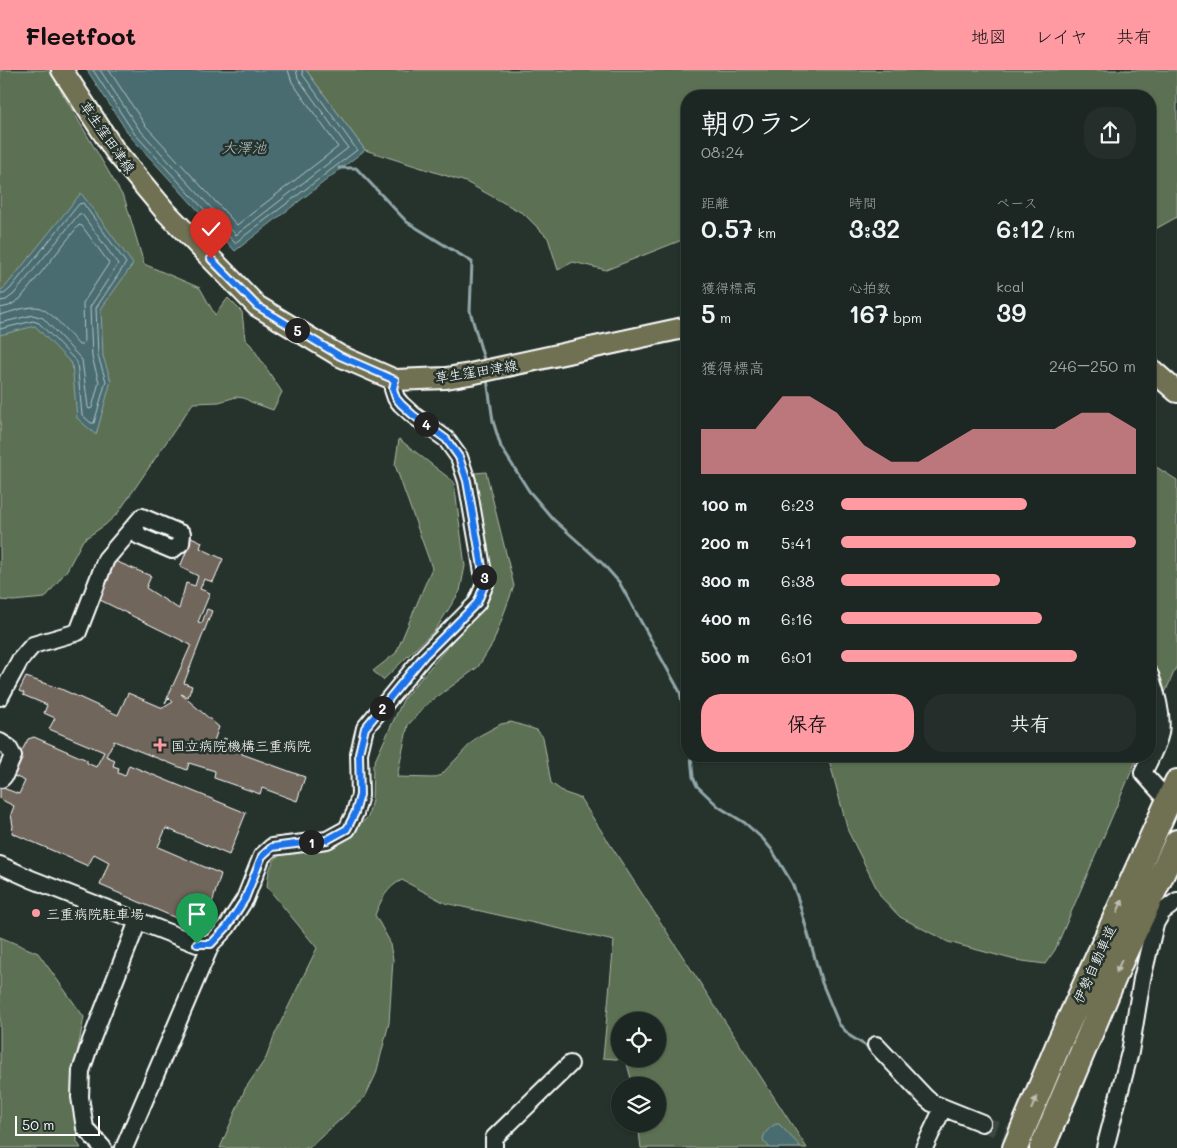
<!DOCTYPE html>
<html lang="ja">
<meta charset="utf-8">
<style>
body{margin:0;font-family:Mali,"Klee One",sans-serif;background:#252e2a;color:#f1f3f6;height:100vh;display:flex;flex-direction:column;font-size:19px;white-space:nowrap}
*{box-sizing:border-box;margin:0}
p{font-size:16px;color:#a0a5a5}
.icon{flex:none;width:28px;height:28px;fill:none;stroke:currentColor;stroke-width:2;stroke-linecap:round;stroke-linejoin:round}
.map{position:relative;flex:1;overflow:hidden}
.drawer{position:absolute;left:681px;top:20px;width:475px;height:672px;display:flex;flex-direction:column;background:#1c2622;border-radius:20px;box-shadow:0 1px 4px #0004,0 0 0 1px #3a4340}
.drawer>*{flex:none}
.tools{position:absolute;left:611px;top:942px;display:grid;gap:10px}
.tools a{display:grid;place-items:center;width:55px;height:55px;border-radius:50%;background:#1c2622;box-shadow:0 1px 4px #0004,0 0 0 1px #3a4340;font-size:25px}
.scale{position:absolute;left:15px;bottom:12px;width:85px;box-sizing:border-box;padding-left:5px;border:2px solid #fff;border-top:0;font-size:14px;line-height:18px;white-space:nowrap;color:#fff;-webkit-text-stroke:4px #26332d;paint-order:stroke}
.pin{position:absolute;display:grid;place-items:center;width:42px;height:42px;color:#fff;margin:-51px -21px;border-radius:50% 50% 50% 0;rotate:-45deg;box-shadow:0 0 5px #0007}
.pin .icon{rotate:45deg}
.km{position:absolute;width:25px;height:25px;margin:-12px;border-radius:50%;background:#222;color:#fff;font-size:14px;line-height:25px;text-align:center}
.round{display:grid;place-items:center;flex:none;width:52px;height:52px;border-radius:20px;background:#252e2a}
.head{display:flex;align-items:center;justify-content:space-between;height:85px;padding:0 20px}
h1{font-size:28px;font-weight:600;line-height:38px}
.figures{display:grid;grid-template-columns:repeat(3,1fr);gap:8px;height:85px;padding:5px 20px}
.figures div{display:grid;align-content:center}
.figures b{font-size:25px;font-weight:600}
.figures small{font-size:14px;font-weight:400}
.figures p{font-size:14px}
.chart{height:140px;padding:10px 20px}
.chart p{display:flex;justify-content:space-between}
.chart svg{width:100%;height:90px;margin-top:5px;fill:#ff9aa2;opacity:.7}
.button{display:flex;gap:10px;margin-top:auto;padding:10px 20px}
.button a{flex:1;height:58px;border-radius:20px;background:#ff9aa2;color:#111;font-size:20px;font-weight:600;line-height:58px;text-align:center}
.button a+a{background:#252e2a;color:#f1f3f6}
ul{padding:0 20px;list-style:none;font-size:16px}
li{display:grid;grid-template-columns:80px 60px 1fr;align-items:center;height:38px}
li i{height:12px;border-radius:6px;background:#ff9aa2}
header{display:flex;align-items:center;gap:30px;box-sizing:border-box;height:70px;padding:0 25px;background:#ff9aa2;color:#111}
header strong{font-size:24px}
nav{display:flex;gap:28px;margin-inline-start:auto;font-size:18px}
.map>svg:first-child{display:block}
.green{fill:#5c6f52;stroke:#aeb7a8;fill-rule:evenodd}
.water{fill:#496c6f;stroke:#92a7a9}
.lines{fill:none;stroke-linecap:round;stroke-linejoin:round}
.shore{stroke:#b6c4c5;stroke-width:1}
.stream{stroke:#92a7a9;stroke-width:3}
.building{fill:#71665c;stroke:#fff}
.minor-tunnel{stroke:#3c4742;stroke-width:16;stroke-dasharray:16 8;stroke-linecap:butt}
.minor-casing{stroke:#fff;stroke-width:20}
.major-casing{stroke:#fff;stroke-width:24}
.highway-casing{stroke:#fff;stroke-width:28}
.minor{stroke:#26332d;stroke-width:16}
.major{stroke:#706f52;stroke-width:20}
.highway{stroke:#706f52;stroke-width:24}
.oneway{fill:#bfbeb1}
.route-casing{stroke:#fff;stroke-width:10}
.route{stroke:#1a73e8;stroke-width:6}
.poi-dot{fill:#ff9aa2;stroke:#26332d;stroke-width:2}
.labels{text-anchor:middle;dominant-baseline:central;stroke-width:5;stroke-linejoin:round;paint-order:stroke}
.street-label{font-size:14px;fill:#fff;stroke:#26332d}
.poi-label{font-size:14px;fill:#fff;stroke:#26332d;text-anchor:start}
.water-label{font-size:15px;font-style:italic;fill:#adbdbe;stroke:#26332d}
</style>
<header>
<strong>Fleetfoot</strong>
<nav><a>地図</a><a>レイヤ</a><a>共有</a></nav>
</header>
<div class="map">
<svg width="1177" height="1078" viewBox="0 0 1177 1078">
<rect width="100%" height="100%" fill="#26332d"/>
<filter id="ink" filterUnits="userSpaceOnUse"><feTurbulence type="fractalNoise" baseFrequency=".02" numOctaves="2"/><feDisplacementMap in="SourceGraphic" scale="10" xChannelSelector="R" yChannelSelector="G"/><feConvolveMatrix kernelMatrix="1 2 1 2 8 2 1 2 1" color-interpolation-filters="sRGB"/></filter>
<g filter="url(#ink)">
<path class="green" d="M 0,0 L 49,0 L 125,130 L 144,194 L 200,218 L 215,245 L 228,228 L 242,242 L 245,269 L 251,275 L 282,322 L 273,340 L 251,332 L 244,328 L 236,327 L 219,332 L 193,333 L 118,443 L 105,455 L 83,470 L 67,500 L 45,528 L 13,531 L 0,530 Z
M 306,0 L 1177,0 L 1177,147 L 1150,162 L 1150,26 L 688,26 L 687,168 L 606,200 L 573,192 L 558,200 L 548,168 L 524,144 L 466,112 L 365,80 Z
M 399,369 L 454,412 L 465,496 L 460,521 L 436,559 L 383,610 L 373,601 L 396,583 L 432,498 L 395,395 Z
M 1150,393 L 1177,410 L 1177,595 L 1150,658 Z
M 486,402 L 514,516 L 493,573 L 478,597 L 426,635 L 408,655 L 397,707 L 433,708 L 441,705 L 477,667 L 501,654 L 511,652 L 537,660 L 543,667 L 551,713 L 565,723 L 580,728 L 807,1078 L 641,1078 L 638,1054 L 658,1054 L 658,1016 L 633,1016 L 626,990 L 603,988 L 614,871 L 445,833 L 402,810 C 387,817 381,830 375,845 L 389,870 L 393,889 L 389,953 L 376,1004 L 365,1027 L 309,1078 L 220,1078 L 245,1019 L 266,988 L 275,964 L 317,878 L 267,817 C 268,802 270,790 284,782 L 343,769 L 368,747 L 372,729 L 373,695 L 404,628 L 486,532 L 475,403 ZM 620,951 L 658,951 L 658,989 L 620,989 Z
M 828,686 L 1138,686 L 1055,880 L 1045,894 L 1015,890 L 948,872 L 900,847 L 881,827 L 848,761 Z
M 0,867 L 38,883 L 84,947 L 75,995 L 77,1072 L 81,1078 L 0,1078 Z"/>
<path class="water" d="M 87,0 L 306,0 L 365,80 L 235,181 L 130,66 Z
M 81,123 L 133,194 L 101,239 L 103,286 L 111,311 L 96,365 L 77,348 L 72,294 L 35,256 L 0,265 L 0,221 L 6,216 Z
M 776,1054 L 779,1054 L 802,1078 L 770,1078 L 763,1070 C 764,1062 770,1057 776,1054 Z"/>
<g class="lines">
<path class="shore" d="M 93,0 L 134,63 L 235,173 L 357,80 L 303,5 L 302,0
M 100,0 L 139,59 L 236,165 L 348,78 L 298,8 L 296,0
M 109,0 L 145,55 L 237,155 L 338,77 L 292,12 L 288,0
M 0,224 L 4,224 L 10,219 L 79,134 L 83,133 L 126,193 L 96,238 L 98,286 L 106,311 L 94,353 L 91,353 L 82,345 L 77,292 L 39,253 L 33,251 L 0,259
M 0,231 L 6,230 L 14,224 L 79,144 L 82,144 L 118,194 L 90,237 L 92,287 L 99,312 L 92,338 L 89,339 L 88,337 L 82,290 L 43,248 L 33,245 L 0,253
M 0,238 L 9,236 L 20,229 L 79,155 L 82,156 L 109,193 L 83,233 L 84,273 L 82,275 L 79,275 C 69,264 49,237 35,237 C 24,237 11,242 0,245"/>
<path class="stream" d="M 339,98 L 356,98 L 407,152 L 472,192 L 470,241 L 485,293
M 487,309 L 493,351 L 501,377 L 529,421 L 553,449 L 603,494 L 619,512 L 680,622 L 688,662
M 691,686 L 693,707 L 697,716 L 719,737 L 745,753 L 763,769 L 772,780 L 792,813 L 798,829 L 822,913 L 839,954 L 850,966 L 871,979"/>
</g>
<path class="building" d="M 187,465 L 202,472 L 200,478 L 223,489 L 213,512 L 204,509 L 200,519 L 210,523 L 198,552 L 202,553 L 207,539 L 212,541 L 184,613 L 192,616 L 188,627 L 181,624 L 219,657 L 214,671 L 221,674 L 224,668 L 243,677 L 242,684 L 305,707 L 297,731 L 262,718 L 260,724 L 214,708 L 215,701 L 189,693 L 187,700 L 114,671 L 106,686 L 115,690 L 113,696 L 119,698 L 118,703 L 125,706 L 129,695 L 246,743 L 229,785 L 166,758 L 158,777 L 221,804 L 205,856 L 194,851 L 192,855 L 100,815 L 109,792 L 94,784 L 88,796 L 12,763 L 13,756 L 11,744 L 14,736 L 0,729 L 0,719 L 3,718 L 19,724 L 25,711 L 12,705 L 17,690 L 28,669 L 34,667 L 87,690 L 87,693 L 96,697 L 104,682 L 49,659 L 55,648 L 44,643 L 47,635 L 23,625 L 24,623 L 19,621 L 26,607 L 61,619 L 118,645 L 128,623 L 163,638 L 173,632 L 169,628 L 165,633 L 191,575 L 98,529 L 115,491 L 151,506 L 146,518 L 179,539 L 186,513 L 195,516 L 198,506 L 180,497 L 187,480 L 182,477 Z"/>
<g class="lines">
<path class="minor-tunnel" d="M 982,1053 L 1043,1078"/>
<defs>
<path id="minor" d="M 1150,605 C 1156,623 1163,645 1160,663 C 1157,677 1149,690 1143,703 L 1161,723
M 0,627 L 20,590 L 33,575 L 78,562 L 106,489 L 142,447 L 182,464 L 181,473 L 172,480 L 139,466 L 134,456
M 0,672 L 8,677 L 13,686 L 4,706 L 1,709
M 0,795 L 31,809 L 197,874 L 211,874
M 876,975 L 926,1028 L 932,1033 L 982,1053
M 103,1078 L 85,1058 L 80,1027 L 81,1001 L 91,971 L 138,851
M 124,1078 L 211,874 L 227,857 L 245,829 L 262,786 L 272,777 L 327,770 L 347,759 L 355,743 L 360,725 L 359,683 L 365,658 L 424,586 L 477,533 L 485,514 L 467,411 L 459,387 L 446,369 L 413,345 L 401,334 L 396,328 L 393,319 L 395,310
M 494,1078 L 494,1068 L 570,994
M 924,1078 L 943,1038
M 1105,1078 L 1130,982 L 1142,909 L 1155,854 L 1162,842 L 1177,831"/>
<path id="major" d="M 62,0 L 115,81 L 166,142 L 257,236 L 340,286 L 395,310 L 446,308 L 470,304 L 688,257
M 1150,298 L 1177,322"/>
<path id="highway" d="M 1015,1078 L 1060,971 L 1177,712
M 1042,1078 L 1122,888 L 1177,772"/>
</defs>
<use href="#minor" class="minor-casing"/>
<use href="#major" class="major-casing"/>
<use href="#highway" class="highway-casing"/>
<use href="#minor" class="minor"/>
<use href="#major" class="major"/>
<use href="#highway" class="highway"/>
</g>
<defs><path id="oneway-solid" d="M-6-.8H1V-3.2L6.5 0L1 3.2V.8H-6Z" transform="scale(1.25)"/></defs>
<g class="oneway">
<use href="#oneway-solid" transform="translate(1120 836) rotate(-65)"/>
<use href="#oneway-solid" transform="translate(1119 896) rotate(113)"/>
<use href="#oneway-solid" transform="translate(1034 1033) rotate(-67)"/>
</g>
</g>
<g class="lines" filter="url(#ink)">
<defs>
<path id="route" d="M 197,874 L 211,874 L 227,857 L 245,829 L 262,786 L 272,777 L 327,770 L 347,759 L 355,743 L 360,725 L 359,683 L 365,658 L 424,586 L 477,533 L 485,514 L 467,411 L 459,387 L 446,369 L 413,345 L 401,334 L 396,328 L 393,319 L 395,310 L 340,286 L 257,236 L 211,189"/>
</defs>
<use href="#route" class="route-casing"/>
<use href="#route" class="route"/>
</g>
<g class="poi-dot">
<path d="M157.5 667.5h5v5h5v5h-5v5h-5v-5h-5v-5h5z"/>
<circle cx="36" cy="843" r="5"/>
</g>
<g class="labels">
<g class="street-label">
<text transform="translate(108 67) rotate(55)">草生窪田津線</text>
<text transform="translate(476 301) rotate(-9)">草生窪田津線</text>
<text transform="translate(1094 894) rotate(-66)">伊勢自動車道</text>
</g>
<g class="poi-label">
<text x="171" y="675">国立病院機構三重病院</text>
<text x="46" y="843">三重病院駐車場</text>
</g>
<g class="water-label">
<text x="244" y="77">大澤池</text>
</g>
</g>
</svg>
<div class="tools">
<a><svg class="icon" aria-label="locate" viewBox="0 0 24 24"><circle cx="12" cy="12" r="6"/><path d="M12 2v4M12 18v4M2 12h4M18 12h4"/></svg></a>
<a><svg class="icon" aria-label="layers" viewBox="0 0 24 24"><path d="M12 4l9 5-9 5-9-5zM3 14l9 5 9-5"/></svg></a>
</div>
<div class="scale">50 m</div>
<div class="pin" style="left:197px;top:874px;background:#1e9e55"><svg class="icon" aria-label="arrive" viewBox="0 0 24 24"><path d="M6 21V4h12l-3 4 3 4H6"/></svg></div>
<div class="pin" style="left:211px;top:189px;background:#d93025"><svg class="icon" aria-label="check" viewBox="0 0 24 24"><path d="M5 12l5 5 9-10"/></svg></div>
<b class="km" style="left:311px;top:772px">1</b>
<b class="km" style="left:382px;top:638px">2</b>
<b class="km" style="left:484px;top:507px">3</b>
<b class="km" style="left:426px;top:354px">4</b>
<b class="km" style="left:297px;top:260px">5</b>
<section class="drawer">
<div class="head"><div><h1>朝のラン</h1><p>08:24</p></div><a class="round"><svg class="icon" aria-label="share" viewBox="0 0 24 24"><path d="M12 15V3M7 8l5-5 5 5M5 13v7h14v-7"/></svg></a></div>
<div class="figures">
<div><p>距離</p><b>0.57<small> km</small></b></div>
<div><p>時間</p><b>3:32</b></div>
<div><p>ペース</p><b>6:12<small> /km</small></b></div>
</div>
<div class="figures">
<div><p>獲得標高</p><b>5<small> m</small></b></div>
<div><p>心拍数</p><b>167<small> bpm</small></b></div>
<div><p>kcal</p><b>39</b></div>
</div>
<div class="chart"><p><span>獲得標高</span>246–250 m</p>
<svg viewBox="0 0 160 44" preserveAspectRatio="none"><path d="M0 44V22L10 22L20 22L30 6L40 6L50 14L60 30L70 38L80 38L90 30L100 22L110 22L120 22L130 22L140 14L150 14L160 22V44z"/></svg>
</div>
<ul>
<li><b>100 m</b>6:23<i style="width:63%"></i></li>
<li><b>200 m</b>5:41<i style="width:100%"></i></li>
<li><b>300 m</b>6:38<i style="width:54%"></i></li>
<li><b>400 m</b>6:16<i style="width:68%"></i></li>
<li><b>500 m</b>6:01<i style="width:80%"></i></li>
</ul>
<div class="button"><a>保存</a><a>共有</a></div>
</section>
</div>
